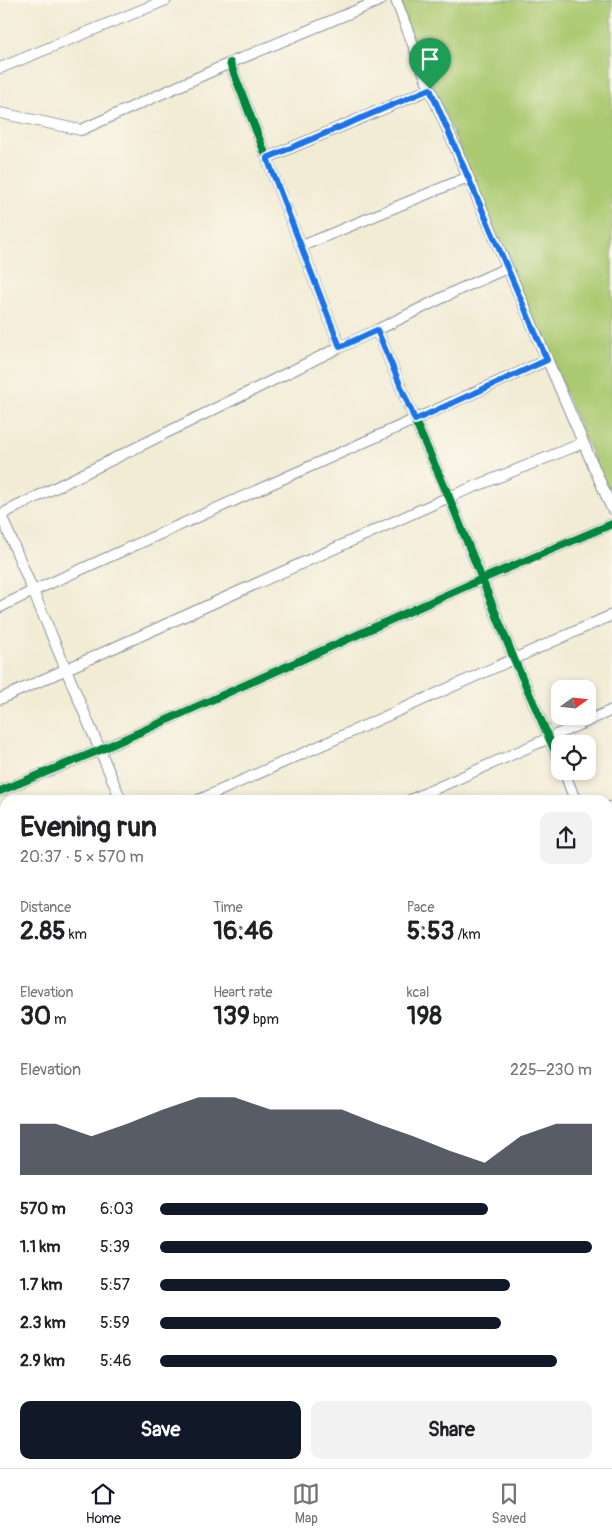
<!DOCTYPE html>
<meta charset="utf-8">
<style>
body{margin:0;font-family:Pangolin,sans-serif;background:#f2f2f2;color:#202124;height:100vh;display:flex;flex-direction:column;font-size:19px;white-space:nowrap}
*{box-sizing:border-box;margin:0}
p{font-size:16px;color:#757577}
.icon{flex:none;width:28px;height:28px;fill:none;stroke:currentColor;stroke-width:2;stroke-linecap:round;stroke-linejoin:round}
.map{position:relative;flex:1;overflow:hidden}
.side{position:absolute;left:0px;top:795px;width:612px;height:674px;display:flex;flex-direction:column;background:#fff;border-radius:15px 15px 0 0;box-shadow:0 2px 8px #0003}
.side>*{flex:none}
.needle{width:32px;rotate:75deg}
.fabs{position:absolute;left:551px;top:680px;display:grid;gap:10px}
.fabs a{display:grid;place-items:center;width:45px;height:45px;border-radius:10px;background:#fff;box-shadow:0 2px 8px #0003;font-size:25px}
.pin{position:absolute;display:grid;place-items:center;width:42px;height:42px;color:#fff;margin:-51px -21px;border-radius:50% 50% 50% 0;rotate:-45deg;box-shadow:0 0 5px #0007}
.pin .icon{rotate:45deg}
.round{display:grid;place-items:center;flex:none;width:52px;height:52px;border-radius:10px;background:#f2f2f2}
.head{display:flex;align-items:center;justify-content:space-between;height:85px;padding:0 20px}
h1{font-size:28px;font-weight:700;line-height:38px}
.figures{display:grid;grid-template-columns:repeat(3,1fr);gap:8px;height:85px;padding:5px 20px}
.figures div{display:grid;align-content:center}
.figures b{font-size:25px;font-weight:700}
.figures small{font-size:14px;font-weight:400}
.figures p{font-size:14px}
.chart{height:140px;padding:10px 20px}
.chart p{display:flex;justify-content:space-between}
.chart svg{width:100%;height:90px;margin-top:5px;fill:#111827;opacity:.7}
.action{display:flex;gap:10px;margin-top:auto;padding:10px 20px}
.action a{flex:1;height:58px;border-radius:10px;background:#111827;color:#fff;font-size:20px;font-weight:700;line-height:58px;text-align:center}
.action a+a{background:#f2f2f2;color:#202124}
ul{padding:0 20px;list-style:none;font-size:16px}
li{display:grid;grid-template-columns:80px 60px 1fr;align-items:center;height:38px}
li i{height:12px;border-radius:6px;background:#111827}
.tab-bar{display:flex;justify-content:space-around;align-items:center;height:70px;border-top:1px solid #e0e0e0;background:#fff;font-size:14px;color:#757577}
.tab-bar a{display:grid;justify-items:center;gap:2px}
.tab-bar .selected{color:#111827}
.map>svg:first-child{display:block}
.green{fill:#aac970;stroke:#627c67}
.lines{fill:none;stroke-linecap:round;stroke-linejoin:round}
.minor-casing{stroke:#868e9a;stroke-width:12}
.minor{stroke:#fff;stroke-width:10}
.cycleway-casing{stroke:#fbf7ec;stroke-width:11}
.cycleway{stroke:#00873e;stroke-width:8}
.route-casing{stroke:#fff;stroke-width:10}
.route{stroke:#1a73e8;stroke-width:6}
</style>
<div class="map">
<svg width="612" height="1468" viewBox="0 0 612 1468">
<rect width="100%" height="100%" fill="#fbf7ec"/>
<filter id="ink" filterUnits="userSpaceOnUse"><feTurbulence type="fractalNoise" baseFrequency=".02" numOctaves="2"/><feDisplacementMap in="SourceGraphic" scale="10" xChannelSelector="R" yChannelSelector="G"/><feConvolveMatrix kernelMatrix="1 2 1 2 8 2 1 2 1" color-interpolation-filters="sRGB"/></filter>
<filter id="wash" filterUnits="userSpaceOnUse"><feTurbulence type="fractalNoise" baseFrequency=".0096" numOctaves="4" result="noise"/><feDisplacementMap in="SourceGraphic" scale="20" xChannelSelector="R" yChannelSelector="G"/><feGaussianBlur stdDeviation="1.12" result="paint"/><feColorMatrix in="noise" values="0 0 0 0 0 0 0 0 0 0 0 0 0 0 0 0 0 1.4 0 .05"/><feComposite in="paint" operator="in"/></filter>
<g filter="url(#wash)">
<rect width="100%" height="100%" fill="#f2ecd5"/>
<path class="green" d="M 396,0 L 612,0 L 612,501 Z"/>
</g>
<g filter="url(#ink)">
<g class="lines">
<defs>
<path id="minor" d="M 396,0 L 430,89 L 612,509
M 230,63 L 340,347 L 377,330 L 415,421 L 449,497 L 514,659 L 560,763
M 0,68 L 166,0
M 0,113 L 81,130 L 230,63 L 381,0
M 267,158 L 430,89
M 302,246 L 468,177
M 377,330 L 460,289 L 507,268
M 0,515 L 340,347
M 1,515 L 121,800
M 0,607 L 33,591 L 547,360
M 0,699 L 449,497 L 583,443
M 564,771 L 575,800
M 0,791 L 100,750 L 482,579 L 612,524
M 199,800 L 612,615
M 410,800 L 612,710
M 608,808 L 612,806
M 608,869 L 612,878
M 0,886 L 5,884
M 608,902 L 612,900
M 608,993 L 612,991
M 608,1090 L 612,1088
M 608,1192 L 612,1190
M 608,1295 L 612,1294
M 608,1386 L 612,1384
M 413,1464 L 415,1468
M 425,1468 L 435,1464"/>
</defs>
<use href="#minor" class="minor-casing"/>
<use href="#minor" class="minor"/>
<defs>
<path id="cycleway" d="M 230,63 L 340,347 L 377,330 L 415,421 L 449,497 L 514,659 L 560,763
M 0,791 L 100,750 L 482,579 L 612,524"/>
</defs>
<use href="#cycleway" class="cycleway-casing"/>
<use href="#cycleway" class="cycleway"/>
</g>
</g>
<g class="lines" filter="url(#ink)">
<defs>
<path id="route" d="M 430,89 L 547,360 L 415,420 L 377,330 L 340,347 L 267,158 Z"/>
</defs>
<use href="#route" class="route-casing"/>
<use href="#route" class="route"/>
</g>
</svg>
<div class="fabs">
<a><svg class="needle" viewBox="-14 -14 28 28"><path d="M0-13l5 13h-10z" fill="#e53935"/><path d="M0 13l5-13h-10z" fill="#757577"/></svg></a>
<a><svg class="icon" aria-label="locate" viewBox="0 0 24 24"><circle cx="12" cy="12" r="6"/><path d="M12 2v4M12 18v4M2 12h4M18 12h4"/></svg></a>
</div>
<div class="pin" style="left:430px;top:89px;background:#1e9e55"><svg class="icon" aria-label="arrive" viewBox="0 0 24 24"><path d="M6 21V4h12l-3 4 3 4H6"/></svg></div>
<section class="side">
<div class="head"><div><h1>Evening run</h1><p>20:37 · 5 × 570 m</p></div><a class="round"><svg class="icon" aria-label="share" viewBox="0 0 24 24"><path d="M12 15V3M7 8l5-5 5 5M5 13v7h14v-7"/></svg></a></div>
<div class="figures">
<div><p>Distance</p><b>2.85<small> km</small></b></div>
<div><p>Time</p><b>16:46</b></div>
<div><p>Pace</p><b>5:53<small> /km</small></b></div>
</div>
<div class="figures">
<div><p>Elevation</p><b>30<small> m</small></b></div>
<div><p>Heart rate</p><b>139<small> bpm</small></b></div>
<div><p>kcal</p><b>198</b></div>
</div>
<div class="chart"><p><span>Elevation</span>225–230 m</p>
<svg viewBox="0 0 160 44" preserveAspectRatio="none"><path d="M0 44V19L10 19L20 25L30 19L40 12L50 6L60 6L70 12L80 12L90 12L100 19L110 25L120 32L130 38L140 25L150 19L160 19V44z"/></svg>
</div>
<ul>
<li><b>570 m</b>6:03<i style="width:76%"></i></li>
<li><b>1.1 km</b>5:39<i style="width:100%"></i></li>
<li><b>1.7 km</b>5:57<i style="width:81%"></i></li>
<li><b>2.3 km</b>5:59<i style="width:79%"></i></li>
<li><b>2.9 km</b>5:46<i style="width:92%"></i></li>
</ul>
<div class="action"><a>Save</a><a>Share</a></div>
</section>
</div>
<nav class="tab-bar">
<a class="selected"><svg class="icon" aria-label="home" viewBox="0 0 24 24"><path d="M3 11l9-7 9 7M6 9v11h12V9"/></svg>Home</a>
<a><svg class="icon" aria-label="map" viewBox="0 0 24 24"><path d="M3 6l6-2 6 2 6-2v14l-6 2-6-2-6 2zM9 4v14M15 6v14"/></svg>Map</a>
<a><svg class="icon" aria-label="saved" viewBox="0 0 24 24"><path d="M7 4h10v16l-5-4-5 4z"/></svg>Saved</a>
</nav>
